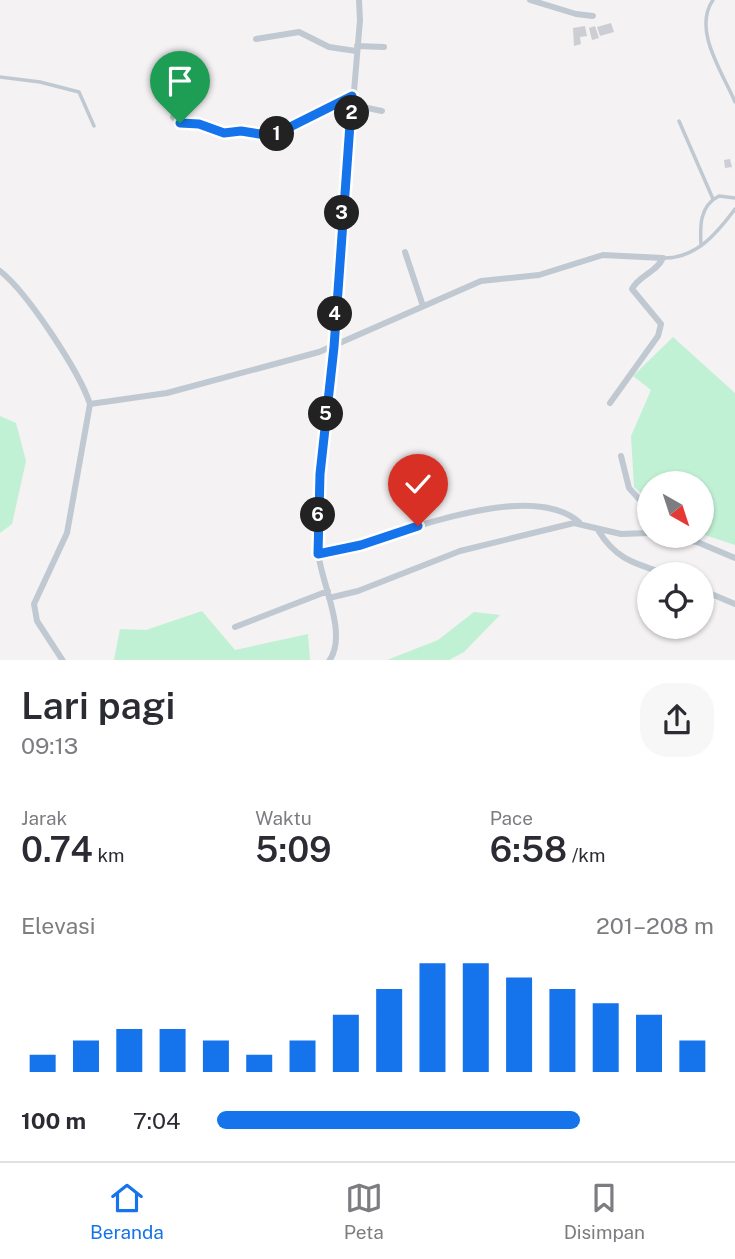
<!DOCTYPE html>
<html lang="id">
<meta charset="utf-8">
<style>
body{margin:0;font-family:"Public Sans",sans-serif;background:#f7f7f7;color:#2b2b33;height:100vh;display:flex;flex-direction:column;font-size:26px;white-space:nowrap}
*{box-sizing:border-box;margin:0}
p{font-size:23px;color:#7c7c81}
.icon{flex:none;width:38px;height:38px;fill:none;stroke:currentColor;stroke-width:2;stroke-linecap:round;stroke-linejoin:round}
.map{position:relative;height:660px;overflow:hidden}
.panel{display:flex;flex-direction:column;background:#fff;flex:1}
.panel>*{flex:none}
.needle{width:46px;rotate:141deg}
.tools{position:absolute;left:637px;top:471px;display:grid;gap:14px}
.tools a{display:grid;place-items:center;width:77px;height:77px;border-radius:50%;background:#fff;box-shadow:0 2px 5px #0004;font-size:35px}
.pin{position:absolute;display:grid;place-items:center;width:60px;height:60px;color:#fff;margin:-72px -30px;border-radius:50% 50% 50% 0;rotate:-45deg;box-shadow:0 0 7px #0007}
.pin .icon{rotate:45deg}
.km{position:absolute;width:35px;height:35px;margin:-18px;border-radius:50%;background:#222;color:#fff;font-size:19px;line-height:35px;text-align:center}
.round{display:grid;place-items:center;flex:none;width:74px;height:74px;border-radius:28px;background:#f7f7f7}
.head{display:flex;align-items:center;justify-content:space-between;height:119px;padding:0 21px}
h1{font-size:38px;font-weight:600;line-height:52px}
.figures{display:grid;grid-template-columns:repeat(3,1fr);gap:10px;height:119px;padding:7px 21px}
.figures div{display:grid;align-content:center}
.figures b{font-size:35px;font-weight:600}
.figures small{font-size:19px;font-weight:400}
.figures p{font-size:19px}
.chart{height:196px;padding:14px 21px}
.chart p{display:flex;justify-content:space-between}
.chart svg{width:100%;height:126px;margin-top:7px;stroke:#1573eb;stroke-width:6}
ul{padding:0 21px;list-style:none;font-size:23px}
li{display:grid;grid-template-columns:112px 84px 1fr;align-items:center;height:52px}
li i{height:18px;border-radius:9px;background:#1573eb}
.tabs{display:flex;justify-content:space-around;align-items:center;height:98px;border-top:2px solid #e1e1e2;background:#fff;font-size:19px;color:#7c7c81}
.tabs a{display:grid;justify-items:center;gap:4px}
.tabs .selected{color:#1573eb}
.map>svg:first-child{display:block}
.green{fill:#c1f1d4}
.building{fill:#ccced4}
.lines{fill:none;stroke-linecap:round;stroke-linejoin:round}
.service{stroke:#c0c9d1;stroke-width:3.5}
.minor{stroke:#c0c9d1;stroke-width:6}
.route-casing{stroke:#fff;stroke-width:14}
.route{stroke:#1573eb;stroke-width:9}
</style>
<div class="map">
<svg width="735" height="661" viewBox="0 0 735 661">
<rect width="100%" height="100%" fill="#f4f2f2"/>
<path class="green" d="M 673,337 L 735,393 L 735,545 L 702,534 L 702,483 L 649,483 L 649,501 L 634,487 L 631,436 L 651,390 L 633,376 Z
M 0,416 L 16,423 L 26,461 L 12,524 L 0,533 Z
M 202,611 L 235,650 L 308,634 L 310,660 L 114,660 L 120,629 L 146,630 Z
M 474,612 L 500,615 L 464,652 L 449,660 L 387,660 L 438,640 Z"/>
<path class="building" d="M 611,23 L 614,32 L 600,36 L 597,27 Z
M 585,26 L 587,36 L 580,37 L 581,44 L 574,46 L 573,28 Z
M 595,26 L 599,38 L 592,40 L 589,28 Z
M 730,159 L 732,167 L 725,168 L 724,160 Z"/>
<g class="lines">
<path class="service" d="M 713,0 C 692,30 723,73 735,102
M 0,77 L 40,82 L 79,92 L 94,126
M 679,121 L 713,199
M 701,246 C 700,227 699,206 719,196 L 735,198
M 663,258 C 696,259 717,233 735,209"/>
<path class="minor" d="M 530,0 L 576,14 L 593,16
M 256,39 L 299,32 L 329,47 L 356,51
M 357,46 L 384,47
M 353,105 L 382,111
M 173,117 L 180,123 L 199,124 L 224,133 L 241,131 L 272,136 L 353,96
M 405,252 L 423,306
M 0,271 C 27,292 79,371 90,404 L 67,533 L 34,604 L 37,621 L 63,661
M 90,404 L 167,393 L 319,352 L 481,281 L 539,275 L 603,255 L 663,258 C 656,273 639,275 632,289 L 661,324 L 658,336 L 610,403
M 621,456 L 629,488 L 649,510
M 598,530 C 616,560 636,564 667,574
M 664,536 L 697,542 L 735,558
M 318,554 C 384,543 525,475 579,522
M 702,590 L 735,604
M 329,598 L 358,591 L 460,551 L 574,523 L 621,534 L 649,533
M 235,627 L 328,591
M 329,661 C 348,636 323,586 319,558 C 317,545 318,531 318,519 L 360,20 L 359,0"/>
</g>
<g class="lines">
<defs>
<path id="route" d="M 180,123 L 199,124 L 224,133 L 241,131 L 272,136 L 352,96 L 334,347 L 320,474 L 318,554 L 361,545 L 418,526"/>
</defs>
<use href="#route" class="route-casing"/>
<use href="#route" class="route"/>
</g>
</svg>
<div class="tools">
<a><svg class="needle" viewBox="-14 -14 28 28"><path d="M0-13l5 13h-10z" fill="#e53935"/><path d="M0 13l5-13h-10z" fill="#7c7c81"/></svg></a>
<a><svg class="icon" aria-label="locate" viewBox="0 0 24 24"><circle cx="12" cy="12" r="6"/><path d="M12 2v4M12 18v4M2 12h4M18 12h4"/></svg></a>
</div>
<div class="pin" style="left:180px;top:123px;background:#1e9e55"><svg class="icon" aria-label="arrive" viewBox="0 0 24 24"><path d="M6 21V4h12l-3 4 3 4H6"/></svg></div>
<div class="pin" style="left:418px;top:526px;background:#d93025"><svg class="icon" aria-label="check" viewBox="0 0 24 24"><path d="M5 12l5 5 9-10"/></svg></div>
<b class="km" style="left:277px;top:134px">1</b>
<b class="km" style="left:352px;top:113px">2</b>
<b class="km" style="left:342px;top:213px">3</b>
<b class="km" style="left:335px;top:314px">4</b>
<b class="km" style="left:326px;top:414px">5</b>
<b class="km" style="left:318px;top:515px">6</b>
</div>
<section class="panel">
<div class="head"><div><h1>Lari pagi</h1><p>09:13</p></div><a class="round"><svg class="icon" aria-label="share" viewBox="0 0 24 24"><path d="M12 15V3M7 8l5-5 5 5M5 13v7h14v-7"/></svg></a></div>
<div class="figures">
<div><p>Jarak</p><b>0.74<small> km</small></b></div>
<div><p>Waktu</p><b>5:09</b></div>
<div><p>Pace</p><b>6:58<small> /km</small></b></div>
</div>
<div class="chart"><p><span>Elevasi</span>201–208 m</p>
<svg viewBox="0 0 160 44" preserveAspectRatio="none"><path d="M5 44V38M15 44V33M25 44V29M35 44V29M45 44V33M55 44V38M65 44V33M75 44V24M85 44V15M95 44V6M105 44V6M115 44V11M125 44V15M135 44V20M145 44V24M155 44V33"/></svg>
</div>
<ul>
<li><b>100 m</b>7:04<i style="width:73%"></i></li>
</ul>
</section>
<nav class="tabs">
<a class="selected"><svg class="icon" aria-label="home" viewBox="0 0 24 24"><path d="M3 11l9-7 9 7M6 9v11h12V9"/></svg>Beranda</a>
<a><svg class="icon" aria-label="map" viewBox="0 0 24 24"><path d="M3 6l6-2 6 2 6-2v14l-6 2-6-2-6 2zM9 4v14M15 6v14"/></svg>Peta</a>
<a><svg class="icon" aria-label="saved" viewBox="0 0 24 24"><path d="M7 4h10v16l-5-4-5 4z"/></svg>Disimpan</a>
</nav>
